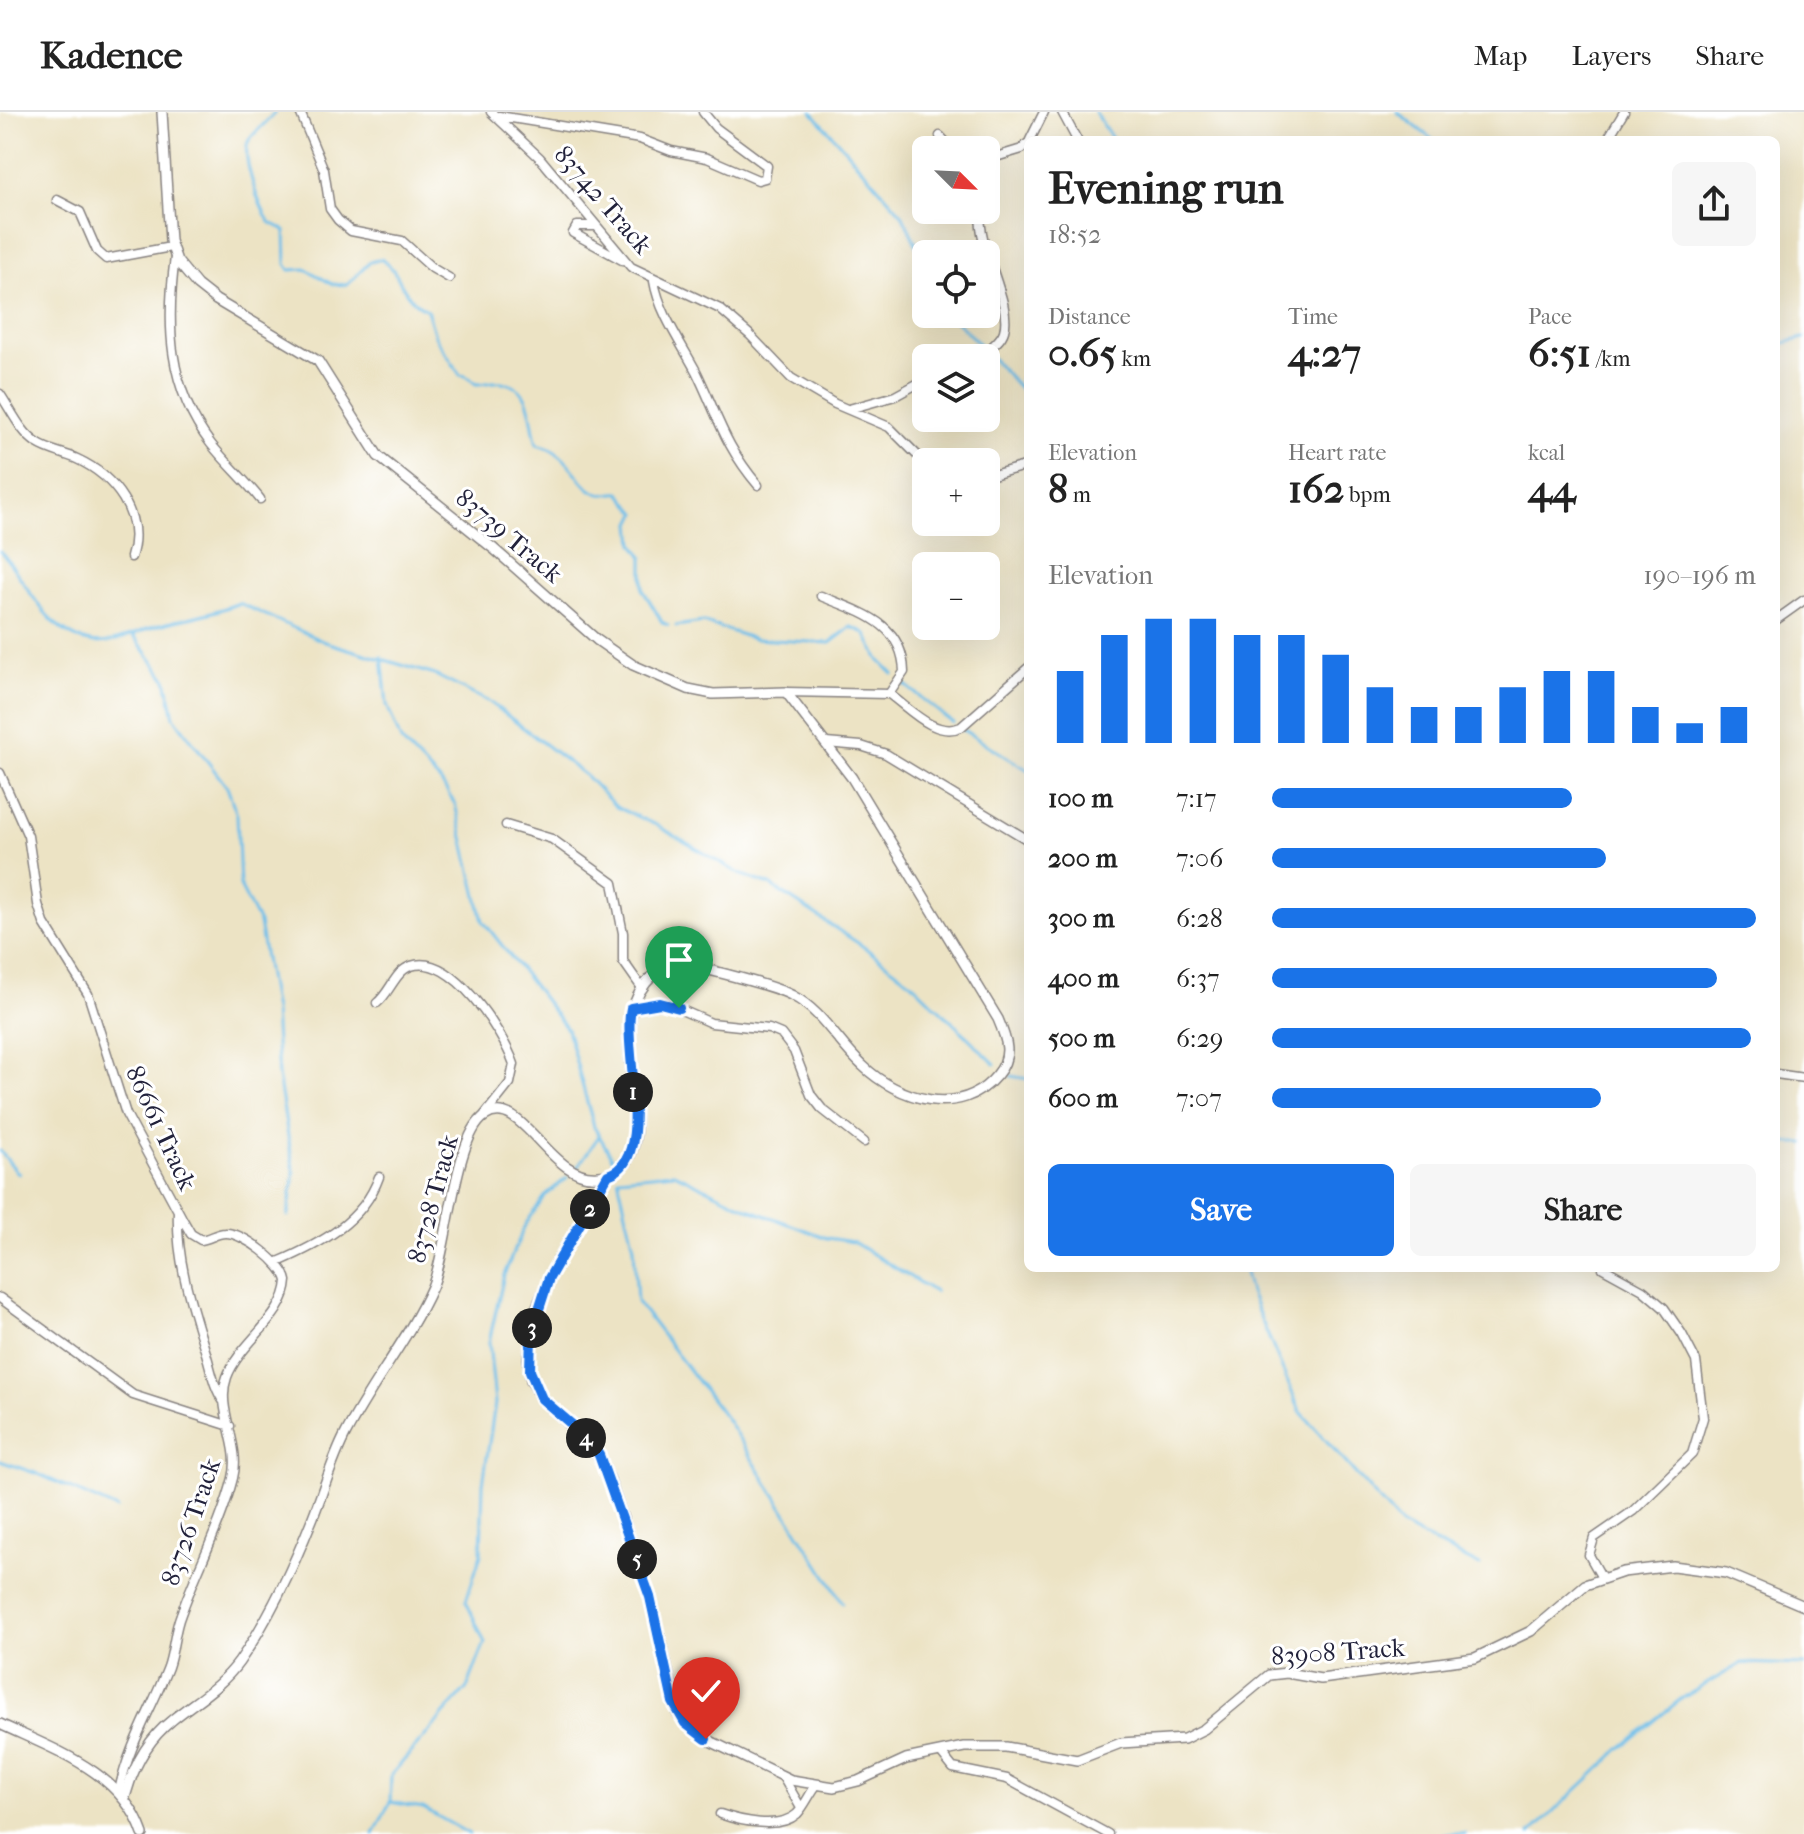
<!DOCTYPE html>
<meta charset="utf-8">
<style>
body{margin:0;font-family:"IM FELL French Canon",serif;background:#f6f6f6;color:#222;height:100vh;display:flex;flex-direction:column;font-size:30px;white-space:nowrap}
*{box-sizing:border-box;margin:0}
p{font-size:26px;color:#767676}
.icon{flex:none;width:44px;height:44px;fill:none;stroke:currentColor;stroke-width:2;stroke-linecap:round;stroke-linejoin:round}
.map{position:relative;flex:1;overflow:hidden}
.panel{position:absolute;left:1024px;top:24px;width:756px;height:1136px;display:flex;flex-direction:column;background:#fff;border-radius:12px;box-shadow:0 8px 32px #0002}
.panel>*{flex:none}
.needle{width:52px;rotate:114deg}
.buttons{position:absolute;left:912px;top:24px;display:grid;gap:16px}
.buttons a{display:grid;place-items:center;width:88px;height:88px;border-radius:12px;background:#fff;box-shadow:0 8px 32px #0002;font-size:40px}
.pin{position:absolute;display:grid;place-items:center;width:68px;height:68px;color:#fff;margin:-82px -34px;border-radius:50% 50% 50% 0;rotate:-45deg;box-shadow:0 0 8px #0007}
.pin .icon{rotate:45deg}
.km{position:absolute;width:40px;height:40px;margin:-20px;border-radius:50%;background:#222;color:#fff;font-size:22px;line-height:40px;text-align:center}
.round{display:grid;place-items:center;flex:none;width:84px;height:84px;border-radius:12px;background:#f6f6f6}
.overview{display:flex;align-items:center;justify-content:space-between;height:136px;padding:0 24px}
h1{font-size:44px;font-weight:700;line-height:60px}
.figures{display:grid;grid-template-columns:repeat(3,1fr);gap:12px;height:136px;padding:8px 24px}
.figures div{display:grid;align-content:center}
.figures b{font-size:40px;font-weight:700}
.figures small{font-size:22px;font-weight:400}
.figures p{font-size:22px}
.chart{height:224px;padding:16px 24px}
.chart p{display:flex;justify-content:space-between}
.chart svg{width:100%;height:144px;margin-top:8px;stroke:#1a73e8;stroke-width:6}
.action{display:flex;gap:16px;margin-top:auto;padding:16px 24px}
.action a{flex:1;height:92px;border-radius:12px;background:#1a73e8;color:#fff;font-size:32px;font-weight:700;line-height:92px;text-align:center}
.action a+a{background:#f6f6f6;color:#222}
ul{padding:0 24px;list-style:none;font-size:26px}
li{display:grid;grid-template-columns:128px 96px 1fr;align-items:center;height:60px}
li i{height:20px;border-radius:10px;background:#1a73e8}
header{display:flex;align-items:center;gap:48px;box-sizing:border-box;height:112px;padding:0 40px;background:#fff;border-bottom:2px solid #e0e0e0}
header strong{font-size:38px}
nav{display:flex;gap:44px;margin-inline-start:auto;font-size:28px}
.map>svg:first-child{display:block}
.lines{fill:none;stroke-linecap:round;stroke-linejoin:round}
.stream{stroke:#6fbfea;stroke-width:3}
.minor-casing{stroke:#878280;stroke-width:11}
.tertiary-casing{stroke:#878280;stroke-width:12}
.minor{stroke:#fff;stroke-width:8}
.tertiary{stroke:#fff;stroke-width:9}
.route-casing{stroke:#fff;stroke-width:16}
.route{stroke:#1a73e8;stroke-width:10}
.labels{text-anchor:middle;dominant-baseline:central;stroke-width:6;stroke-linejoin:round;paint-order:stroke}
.street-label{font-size:26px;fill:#22223b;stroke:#fff}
</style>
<header>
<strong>Kadence</strong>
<nav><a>Map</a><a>Layers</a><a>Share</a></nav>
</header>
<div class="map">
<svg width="1804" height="1722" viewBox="0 0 1804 1722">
<rect width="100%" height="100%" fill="#fff"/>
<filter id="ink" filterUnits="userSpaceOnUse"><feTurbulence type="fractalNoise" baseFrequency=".0125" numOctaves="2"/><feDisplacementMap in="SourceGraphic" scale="16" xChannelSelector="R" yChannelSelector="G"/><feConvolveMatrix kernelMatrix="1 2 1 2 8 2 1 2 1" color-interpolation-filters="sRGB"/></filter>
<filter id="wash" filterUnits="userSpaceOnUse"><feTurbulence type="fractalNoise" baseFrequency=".006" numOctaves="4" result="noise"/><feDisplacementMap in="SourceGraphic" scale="32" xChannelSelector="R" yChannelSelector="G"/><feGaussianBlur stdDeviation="1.8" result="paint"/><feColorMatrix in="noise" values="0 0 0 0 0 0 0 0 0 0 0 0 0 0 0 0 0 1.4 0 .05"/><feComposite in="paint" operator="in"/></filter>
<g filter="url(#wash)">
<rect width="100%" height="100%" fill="#ece3c4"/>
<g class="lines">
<path class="stream" d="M 275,0 C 269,8 253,22 249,28 C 240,43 260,98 270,110 C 274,114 280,114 285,119 L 286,152 L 290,158 L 306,157 L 332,172 L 347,173 L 370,150 L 382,147 C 403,162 398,183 427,198 L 435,224 L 460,263 L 466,264 L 476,272 C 484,272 495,269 502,270 C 535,276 529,307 537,332 C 574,341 577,377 601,382 C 608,383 613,380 620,381 L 637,401 L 632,411 L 634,432 L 643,445 L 643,478 L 662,510 L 668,513
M 812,0 L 902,102 L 926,153
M 1095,0 L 1113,28
M 1397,0 L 1433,28
M 949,202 L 983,236
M 1776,233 L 1804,226
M 989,243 L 1028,285
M 0,439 C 20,461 35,494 57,513 C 100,549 124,521 167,511 C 192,505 215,501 239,491 L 325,530 L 435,563 L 491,591 L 586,664 L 616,695 L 656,713 L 740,762 L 770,773 L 861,833 L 910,869 L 995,952
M 676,514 L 703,510 L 754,527 L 830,531 L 851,515 L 865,521 L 879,548 L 893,562
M 134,524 L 166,567 L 174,605 L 227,675 L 237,703 L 240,774 L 259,811 L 274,899 L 278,964 L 294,1060 L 288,1104
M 382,545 L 387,593 L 401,629 L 440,669 L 455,692 L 483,809 L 567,917 L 594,1015 L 614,1049
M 904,572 L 953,611
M 963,618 L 1028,658
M 1011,964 L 1028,967
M 1776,1031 L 1804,1031
M 0,1039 L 19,1062
M 576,1057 L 599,1024
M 1244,1156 L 1250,1181 L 1300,1299 L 1403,1415 L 1480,1454
M 0,1349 L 38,1362 L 117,1397
M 843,1491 L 728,1309 L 637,1190 L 634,1135 L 618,1066 L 674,1061 L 751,1098 L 827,1126 L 853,1130 L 935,1180
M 390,1690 L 423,1696 L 469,1722
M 374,1722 L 390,1690 L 391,1663 L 467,1576 L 485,1531 L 466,1489 L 481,1442 L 483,1372 L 495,1291 L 489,1230 L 504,1163 L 525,1113 L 546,1083 L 568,1065
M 1442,1722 L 1465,1722
M 1530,1722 L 1622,1635 L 1681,1587 L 1742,1551 L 1804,1553"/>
</g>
</g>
<g filter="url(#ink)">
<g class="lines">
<defs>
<path id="minor" d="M 300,0 L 324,58 L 330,97 L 338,108 L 351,119 L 402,129 L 432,156 L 449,166
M 491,0 L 540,46 L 631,155 L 720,197 L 750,223 L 791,266 L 835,292 L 889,315 L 926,352
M 1062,0 L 1077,28
M 499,4 L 640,27 L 671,39 L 707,46 L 758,68 L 765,66 L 767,54 L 716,16 L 703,0
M 940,24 L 953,38
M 1609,25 L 1624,0
M 1030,28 L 1044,0
M 986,48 L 1022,37 L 1028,31
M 57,88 L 80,100 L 97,139 L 106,147 L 171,135
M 594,114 L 577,114 L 573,121 L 622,148
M 175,145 C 166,212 168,276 211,332 C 226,351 245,368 260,387
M 654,169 C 659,200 681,231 696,259 C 718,304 724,333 758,373
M 978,246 C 986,239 1001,230 1004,219 C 1013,190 975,132 981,98
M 0,282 C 11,298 21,321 37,331 C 49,339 64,341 77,347 C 114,364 145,403 131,445
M 849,297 L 895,284 L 926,267
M 986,365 L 1028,353
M 1776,508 L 1804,488
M 786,580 L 889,582 L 904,560 C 903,510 859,500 821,484
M 889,582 C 910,597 935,626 961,615 L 1028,556
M 826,631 L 861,634 L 886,642 L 1028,728
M 0,661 L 28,724 L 38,792 L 44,811 L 88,882 L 126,1002 L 183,1108 L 191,1122 L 201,1128 C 209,1127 217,1121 225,1121 C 243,1120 284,1152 287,1169 C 285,1206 240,1230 227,1265 C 215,1298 242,1332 233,1366 C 221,1413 197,1457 181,1502 C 174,1519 174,1538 168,1555 C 151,1599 129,1632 119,1679
M 506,713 L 552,727 L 613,771 L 623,821 L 623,849 L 642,876
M 377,891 C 390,881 395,859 411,854 C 452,840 503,921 514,952 L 510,971 L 483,1005
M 631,896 L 668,892 L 711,911 L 769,917 L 781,922 L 794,939 L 811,983 L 822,997 L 864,1030
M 1776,962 L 1804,966
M 178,1099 C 176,1148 191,1192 205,1238 C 211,1256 213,1275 224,1290
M 278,1150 C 320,1132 363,1110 379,1065
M 0,1186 L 133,1283 L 230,1314
M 1602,1466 L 1589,1443 L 1594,1426 L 1633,1399 L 1692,1342 L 1703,1306 L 1696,1249 L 1682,1222 L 1664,1196 L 1643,1178 L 1603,1156
M 941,1641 L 953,1656 L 1007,1667 L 1108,1722
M 783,1665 L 801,1696
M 720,1702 C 740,1709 779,1718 797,1702 C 804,1695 809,1683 815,1675"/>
<path id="tertiary" d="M 608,1063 L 558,1148 L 536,1197 L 528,1247 L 531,1268 L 542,1287 L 593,1334 L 609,1366 L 650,1485 L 678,1602 L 706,1627 L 791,1668 L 834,1675 L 858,1669 L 906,1647 L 964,1635 L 1006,1635 L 1077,1648 L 1121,1631 L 1184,1627 L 1204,1617 L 1269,1563 L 1287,1561 L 1321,1567 L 1475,1546 L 1531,1519 L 1585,1473 L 1623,1460 L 1673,1454 L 1726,1461 L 1804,1494
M 0,1612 C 55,1638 122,1660 143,1722
M 125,1685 C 133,1656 147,1628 171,1609 C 195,1589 220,1576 239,1550 C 269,1507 294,1453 313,1405 C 324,1377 332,1348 346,1321 C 372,1271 409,1226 432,1175 C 448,1139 454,1024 485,1004 C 522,979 550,1071 599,1064 C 607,1063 615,1062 621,1056 C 661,1019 603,923 646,871 C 654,861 663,854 675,851 C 697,854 776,874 793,884 C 822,899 838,931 862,953 C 898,988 961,1007 997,963 C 1013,944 1007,928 998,907 L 852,666 L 786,580 L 713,582 L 688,577 L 633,553 L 597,528 L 494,437 L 378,344 L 318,249 L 216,188 L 197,173 L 177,149 L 170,129 L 162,0"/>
</defs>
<use href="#minor" class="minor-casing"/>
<use href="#tertiary" class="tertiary-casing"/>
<use href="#minor" class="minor"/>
<use href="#tertiary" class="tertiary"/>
</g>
</g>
<g class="lines" filter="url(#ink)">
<defs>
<path id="route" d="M 679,896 L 660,891 L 631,896 C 622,937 657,1048 608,1063 L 549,1166 L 531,1222 L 530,1259 L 542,1287 L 584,1323 L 599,1343 L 650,1485 L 673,1590 L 685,1611 L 706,1627"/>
</defs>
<use href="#route" class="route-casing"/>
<use href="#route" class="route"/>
</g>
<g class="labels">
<g class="street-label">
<text transform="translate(603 88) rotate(49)">83742 Track</text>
<text transform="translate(509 424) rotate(40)">83739 Track</text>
<text transform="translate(161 1016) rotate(65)">86661 Track</text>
<text transform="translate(433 1087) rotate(-75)">83728 Track</text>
<text transform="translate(191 1410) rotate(-71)">83726 Track</text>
<text transform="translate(1338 1540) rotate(-4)">83908 Track</text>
</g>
</g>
</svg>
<div class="buttons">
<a><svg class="needle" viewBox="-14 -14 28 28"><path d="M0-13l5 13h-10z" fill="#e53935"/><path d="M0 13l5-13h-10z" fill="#767676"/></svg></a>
<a><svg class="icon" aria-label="locate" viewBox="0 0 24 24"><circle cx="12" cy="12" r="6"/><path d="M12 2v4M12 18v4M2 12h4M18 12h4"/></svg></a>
<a><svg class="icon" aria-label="layers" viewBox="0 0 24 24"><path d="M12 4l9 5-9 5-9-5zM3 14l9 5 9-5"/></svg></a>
<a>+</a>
<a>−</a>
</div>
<div class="pin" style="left:679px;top:896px;background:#1e9e55"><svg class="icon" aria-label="arrive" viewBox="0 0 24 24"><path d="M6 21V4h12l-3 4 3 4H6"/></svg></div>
<div class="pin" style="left:706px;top:1627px;background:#d93025"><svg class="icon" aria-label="check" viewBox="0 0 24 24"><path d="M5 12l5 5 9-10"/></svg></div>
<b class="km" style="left:633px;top:980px">1</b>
<b class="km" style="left:590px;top:1097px">2</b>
<b class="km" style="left:532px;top:1216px">3</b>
<b class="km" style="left:586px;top:1326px">4</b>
<b class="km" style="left:637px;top:1447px">5</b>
<section class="panel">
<div class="overview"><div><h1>Evening run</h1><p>18:52</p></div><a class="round"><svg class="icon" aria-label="share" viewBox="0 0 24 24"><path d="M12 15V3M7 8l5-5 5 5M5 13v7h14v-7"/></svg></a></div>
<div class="figures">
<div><p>Distance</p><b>0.65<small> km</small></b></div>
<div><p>Time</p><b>4:27</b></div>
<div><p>Pace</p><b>6:51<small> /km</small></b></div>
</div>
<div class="figures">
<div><p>Elevation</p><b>8<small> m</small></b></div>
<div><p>Heart rate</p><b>162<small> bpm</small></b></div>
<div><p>kcal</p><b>44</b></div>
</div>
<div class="chart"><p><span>Elevation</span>190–196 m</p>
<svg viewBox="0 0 160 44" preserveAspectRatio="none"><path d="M5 44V22M15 44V11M25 44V6M35 44V6M45 44V11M55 44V11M65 44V17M75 44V27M85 44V33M95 44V33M105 44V27M115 44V22M125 44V22M135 44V33M145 44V38M155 44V33"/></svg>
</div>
<ul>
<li><b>100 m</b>7:17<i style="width:62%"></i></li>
<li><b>200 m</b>7:06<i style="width:69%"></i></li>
<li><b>300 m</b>6:28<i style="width:100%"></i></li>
<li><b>400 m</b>6:37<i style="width:92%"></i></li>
<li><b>500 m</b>6:29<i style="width:99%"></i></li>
<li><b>600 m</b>7:07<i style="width:68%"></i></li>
</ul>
<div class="action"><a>Save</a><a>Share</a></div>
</section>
</div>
